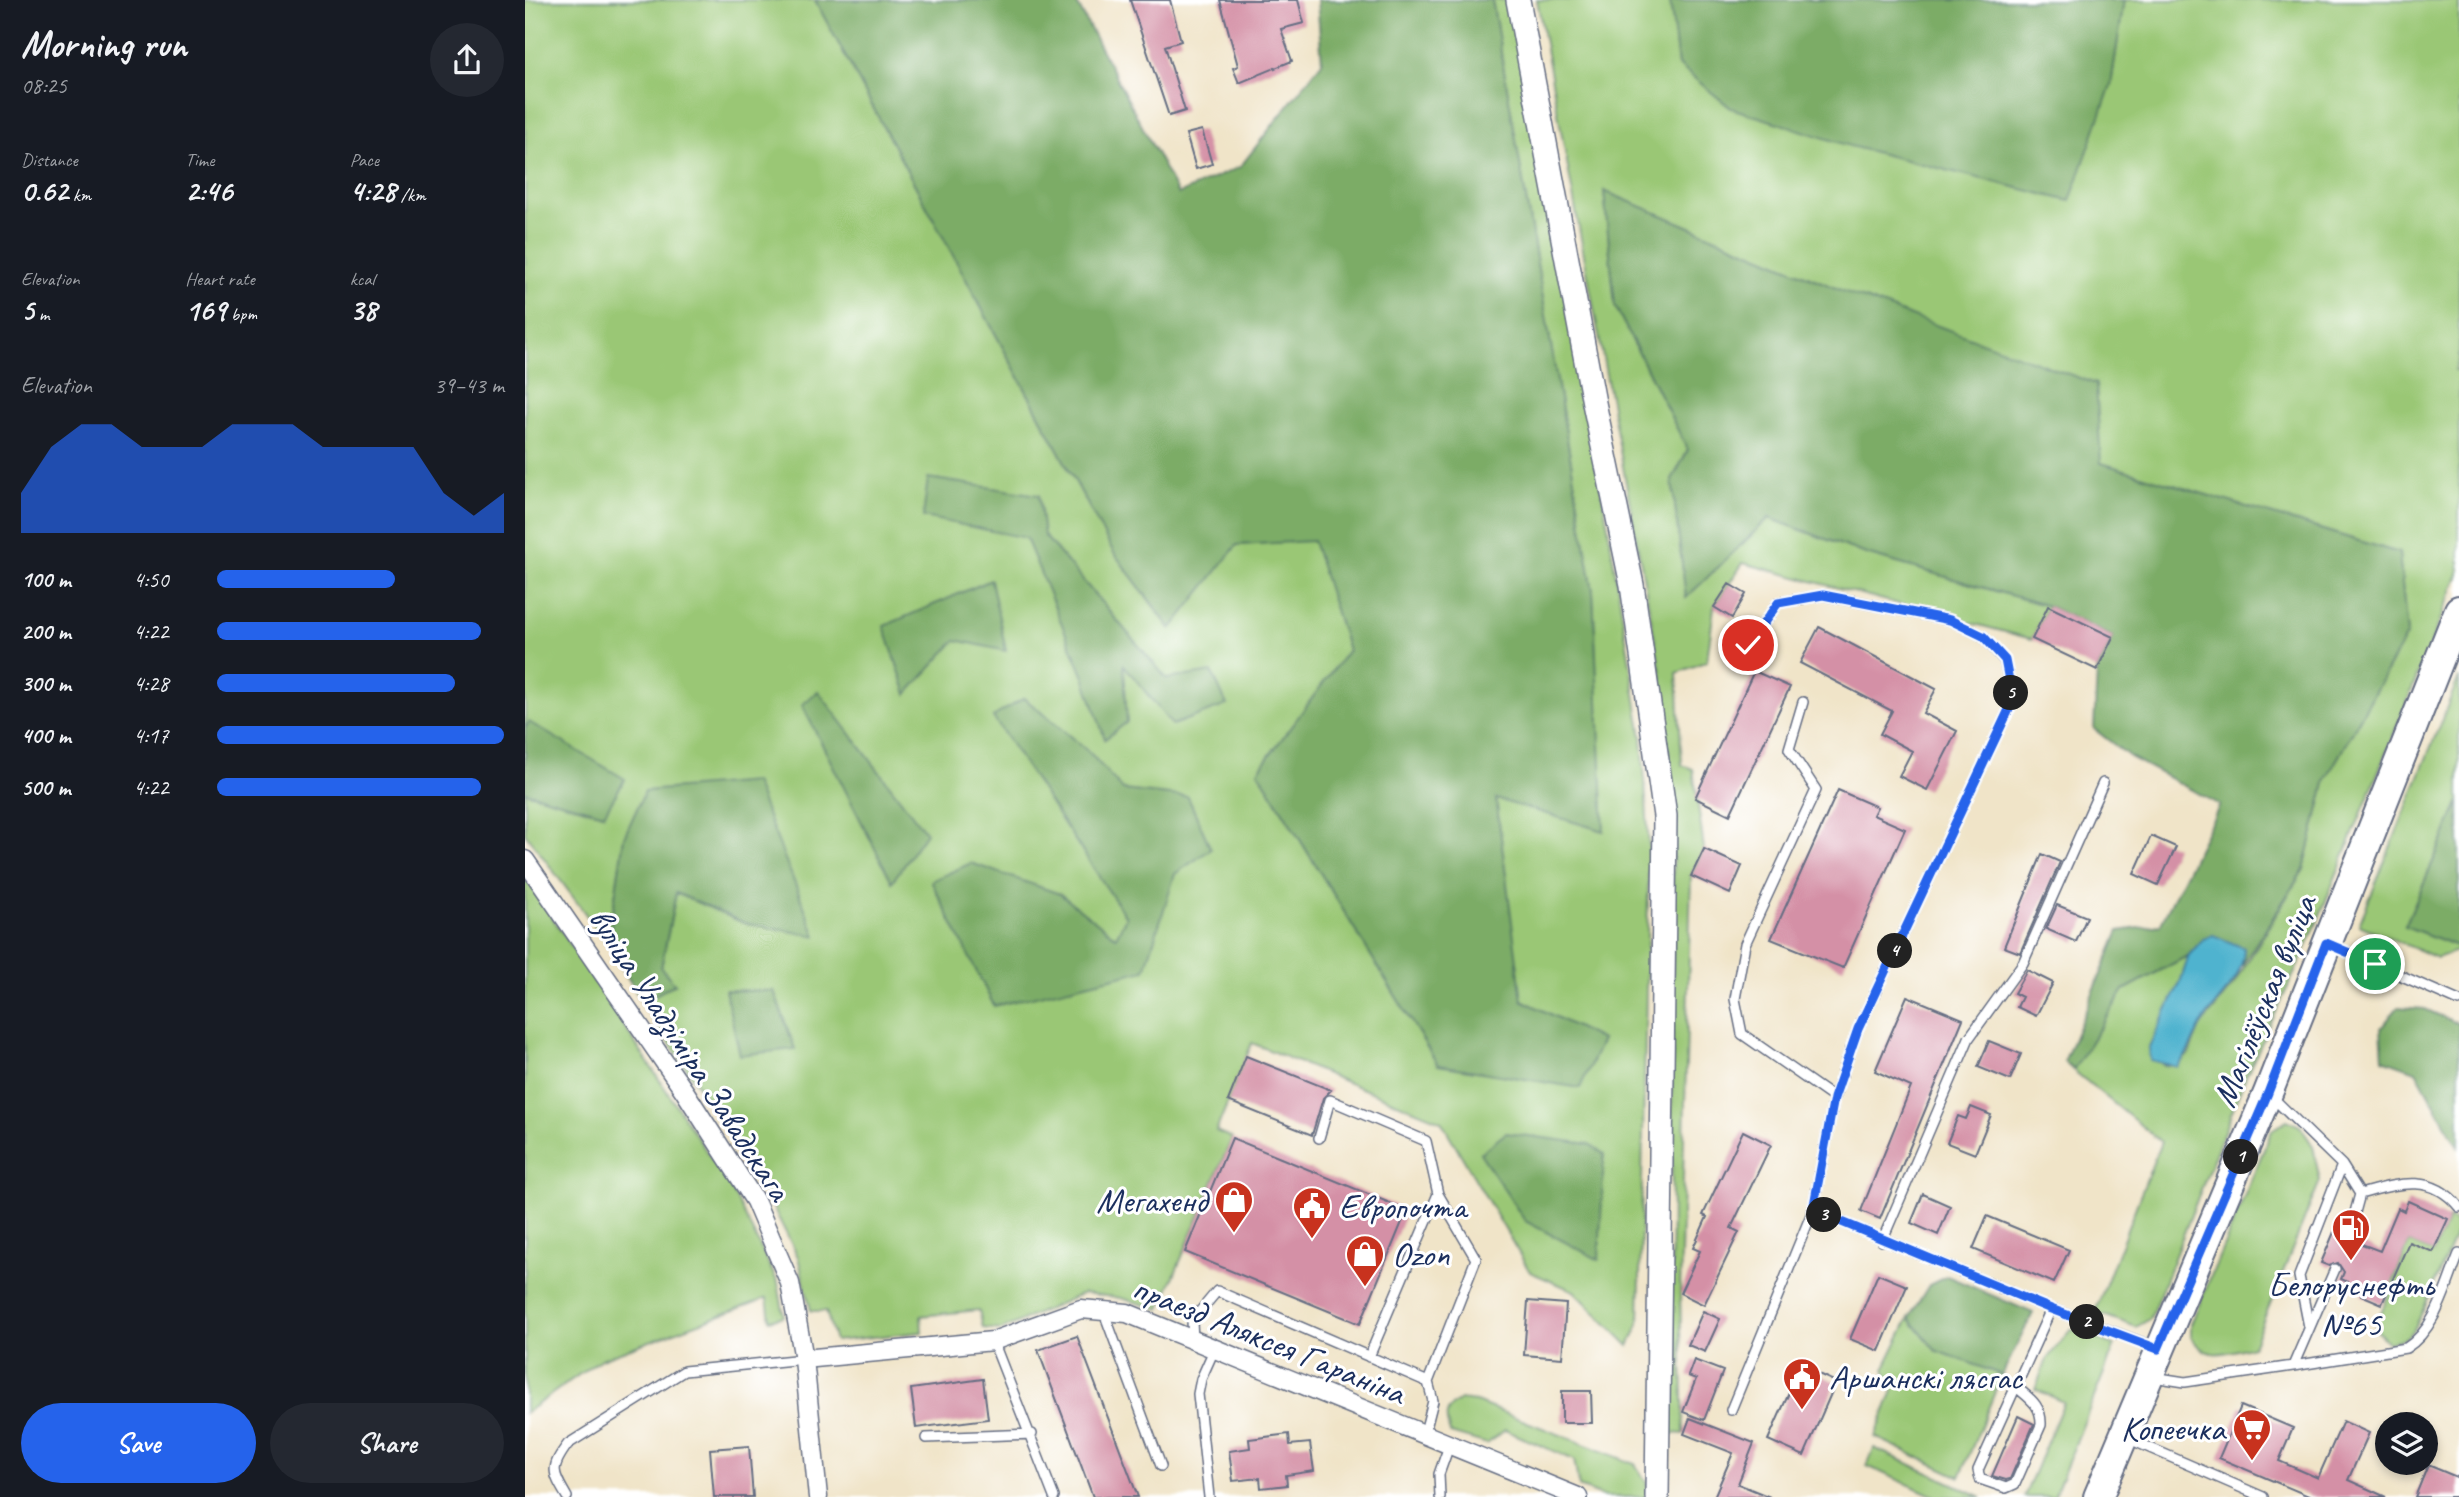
<!DOCTYPE html>
<meta charset="utf-8">
<style>
body{margin:0;font-family:Caveat,sans-serif;background:#242831;color:#f1f3f6;height:100vh;display:flex;flex-direction:column;font-size:26px;white-space:nowrap}
*{box-sizing:border-box;margin:0}
p{font-size:23px;color:#9ea1a6}
.icon{flex:none;width:38px;height:38px;fill:none;stroke:currentColor;stroke-width:2;stroke-linecap:round;stroke-linejoin:round}
.map{position:relative;flex:1;overflow:hidden}
.drawer{display:flex;flex-direction:column;background:#171b24;width:525px}
.drawer>*{flex:none}
.tools{position:absolute;left:1850px;top:1412px;display:grid;gap:14px}
.tools a{display:grid;place-items:center;width:63px;height:63px;border-radius:50%;background:#171b24;box-shadow:0 4px 10px #0003;font-size:35px}
.pin{position:absolute;display:grid;place-items:center;width:60px;height:60px;color:#fff;margin:-30px;border:4px solid #fff;border-radius:50%;box-shadow:0 2px 7px #0007}
.km{position:absolute;width:35px;height:35px;margin:-18px;border-radius:50%;background:#222;color:#fff;font-size:19px;line-height:35px;text-align:center}
.round{display:grid;place-items:center;flex:none;width:74px;height:74px;border-radius:37px;background:#242831}
.summary{display:flex;align-items:center;justify-content:space-between;height:119px;padding:0 21px}
h1{font-size:38px;font-weight:800;line-height:52px}
.stats{display:grid;grid-template-columns:repeat(3,1fr);gap:10px;height:119px;padding:7px 21px}
.stats div{display:grid;align-content:center}
.stats b{font-size:30px;font-weight:800}
.stats small{font-size:19px;font-weight:400}
.stats p{font-size:19px}
.chart{height:196px;padding:14px 21px}
.chart p{display:flex;justify-content:space-between}
.chart svg{width:100%;height:126px;margin-top:7px;fill:#2563eb;opacity:.7}
.button{display:flex;gap:14px;margin-top:auto;padding:14px 21px}
.button a{flex:1;height:80px;border-radius:42px;background:#2563eb;color:#fff;font-size:28px;font-weight:800;line-height:80px;text-align:center}
.button a+a{background:#242831;color:#f1f3f6}
ul{padding:0 21px;list-style:none;font-size:23px}
li{display:grid;grid-template-columns:112px 84px 1fr;align-items:center;height:52px}
li i{height:18px;border-radius:9px;background:#2563eb}
main{display:flex;flex:1;min-height:0}
.map>svg:first-child{display:block}
.green{fill:#9ac774;stroke:#5a7b69;stroke-width:2}
.forest{fill:#7bac66;stroke:#4b6e62;stroke-width:2}
.water{fill:#50b3cf;stroke:#367196;stroke-width:2}
.building{fill:#d490a6}
.lines{fill:none;stroke-linecap:round;stroke-linejoin:round}
.service-casing{stroke:#666e83;stroke-width:12}
.minor-casing{stroke:#666e83;stroke-width:21}
.tertiary-casing{stroke:#666e83;stroke-width:26}
.primary-casing{stroke:#666e83;stroke-width:32}
.service{stroke:#fff;stroke-width:9}
.minor{stroke:#fff;stroke-width:18}
.tertiary{stroke:#fff;stroke-width:23}
.primary{stroke:#fff;stroke-width:28}
.route-casing{stroke:#fff;stroke-width:14}
.route{stroke:#2563eb;stroke-width:9}
.labels{text-anchor:middle;dominant-baseline:central;stroke-width:6;stroke-linejoin:round;paint-order:stroke}
.street-label{font-size:35px;fill:#1b2f5e;stroke:#fff}
.poi-label{font-size:35px;fill:#1b2f5e;stroke:#fff;text-anchor:start}
</style>
<main>
<section class="drawer">
<div class="summary"><div><h1>Morning run</h1><p>08:25</p></div><a class="round"><svg class="icon" aria-label="share" viewBox="0 0 24 24"><path d="M12 15V3M7 8l5-5 5 5M5 13v7h14v-7"/></svg></a></div>
<div class="stats">
<div><p>Distance</p><b>0.62<small> km</small></b></div>
<div><p>Time</p><b>2:46</b></div>
<div><p>Pace</p><b>4:28<small> /km</small></b></div>
</div>
<div class="stats">
<div><p>Elevation</p><b>5<small> m</small></b></div>
<div><p>Heart rate</p><b>169<small> bpm</small></b></div>
<div><p>kcal</p><b>38</b></div>
</div>
<div class="chart"><p><span>Elevation</span>39–43 m</p>
<svg viewBox="0 0 160 44" preserveAspectRatio="none"><path d="M0 44V30L10 14L20 6L30 6L40 14L50 14L60 14L70 6L80 6L90 6L100 14L110 14L120 14L130 14L140 30L150 38L160 30V44z"/></svg>
</div>
<ul>
<li><b>100 m</b>4:50<i style="width:62%"></i></li>
<li><b>200 m</b>4:22<i style="width:92%"></i></li>
<li><b>300 m</b>4:28<i style="width:83%"></i></li>
<li><b>400 m</b>4:17<i style="width:100%"></i></li>
<li><b>500 m</b>4:22<i style="width:92%"></i></li>
</ul>
<div class="button"><a>Save</a><a>Share</a></div>
</section>
<div class="map">
<svg width="1934" height="1497" viewBox="0 0 1934 1497">
<rect width="100%" height="100%" fill="#fff"/>
<filter id="ink" filterUnits="userSpaceOnUse"><feTurbulence type="fractalNoise" baseFrequency=".0143" numOctaves="2"/><feDisplacementMap in="SourceGraphic" scale="14" xChannelSelector="R" yChannelSelector="G"/><feConvolveMatrix kernelMatrix="1 2 1 2 8 2 1 2 1" color-interpolation-filters="sRGB"/></filter>
<filter id="wash" filterUnits="userSpaceOnUse"><feTurbulence type="fractalNoise" baseFrequency=".00686" numOctaves="4" result="noise"/><feDisplacementMap in="SourceGraphic" scale="28" xChannelSelector="R" yChannelSelector="G"/><feGaussianBlur stdDeviation="1.57" result="paint"/><feColorMatrix in="noise" values="0 0 0 0 0 0 0 0 0 0 0 0 0 0 0 0 0 1.4 0 .05"/><feComposite in="paint" operator="in"/></filter>
<g filter="url(#wash)">
<rect width="100%" height="100%" fill="#f0e4c8"/>
<path class="green" d="M 0,0 L 290,0 L 589,553 L 645,628 L 712,545 L 788,540 L 823,650 L 733,771 L 913,1065 L 1076,1040 L 996,1000 L 971,798 L 1078,831 L 1068,591 L 967,0 L 985,0 L 1083,527 L 1117,737 L 1124,848 L 1114,1324 L 1104,1346 L 1049,1291 L 1005,1272 L 916,1121 L 727,1043 L 691,1131 L 707,1138 L 635,1309 L 595,1298 L 559,1293 L 476,1330 L 458,1328 L 454,1310 L 396,1316 L 397,1332 L 310,1341 L 301,1311 L 286,1311 L 273,1257 L 230,1171 L 117,1002 L 150,984 L 136,968 L 151,893 L 219,923 L 99,837 L 83,944 L 0,833 L 0,792 L 78,814 L 4,723 L 0,729 Z
M 1012,0 L 1145,0 L 1153,65 L 1586,85 L 1599,0 L 1934,0 L 1934,360 L 1930,370 L 1934,372 L 1934,574 L 1784,942 L 1721,1076 L 1625,1319 L 1611,1327 L 1570,1312 L 1636,1142 L 1548,1070 L 1599,990 L 1664,955 L 1655,983 L 1624,1047 L 1638,1065 L 1652,1066 L 1664,1054 L 1675,1027 L 1709,984 L 1779,869 L 1801,779 L 1882,634 L 1874,553 L 1576,463 L 1318,291 L 1079,191 L 1090,306 L 1163,450 L 1147,480 L 1161,598 L 1244,518 L 1341,554 L 1523,606 L 1507,639 L 1218,563 L 1189,607 L 1182,661 L 1152,673 L 1157,765 L 1168,769 L 1179,849 L 1166,876 L 1155,1293 L 1159,1434 L 1146,1433 L 1148,796 L 1136,673 Z
M 1934,677 L 1934,802 L 1880,926 L 1934,947 L 1934,950 L 1912,958 L 1834,925 Z
M 0,876 L 207,1190 L 253,1283 L 259,1316 L 245,1320 L 242,1298 L 76,1359 L 0,1413 Z
M 1762,1120 L 1775,1126 L 1788,1146 L 1795,1181 L 1728,1346 C 1703,1352 1682,1363 1666,1337 L 1666,1324 L 1747,1130 Z
M 1923,1219 L 1929,1221 L 1932,1229 L 1929,1239 L 1891,1326 L 1882,1337 L 1863,1343 L 1850,1328 L 1884,1242 L 1908,1252 Z
M 1384,1318 L 1410,1350 L 1477,1375 L 1435,1477 L 1350,1437 L 1369,1388 L 1359,1369 Z
M 1546,1329 L 1590,1345 L 1529,1497 L 1499,1497 L 1539,1402 L 1510,1389 L 1522,1359 Z
M 935,1400 L 951,1402 L 1110,1464 L 1122,1483 L 1121,1497 L 1080,1497 L 1054,1487 L 1049,1460 L 980,1430 L 962,1444 L 925,1433 C 919,1416 920,1409 935,1400 Z
M 1349,1448 L 1457,1497 L 1411,1497 L 1342,1466 Z"/>
<path class="forest" d="M 290,0 L 550,0 L 653,194 L 715,167 L 797,62 L 792,0 L 967,0 L 1068,591 L 1079,831 L 971,799 L 997,1000 L 1077,1040 L 1055,1088 L 913,1065 L 733,771 L 823,650 L 788,541 L 712,545 L 646,629 L 589,553 Z
M 1145,0 L 1599,0 L 1586,85 L 1545,201 L 1325,146 L 1206,108 L 1153,65 Z
M 1079,191 L 1318,291 L 1571,384 L 1576,463 L 1874,553 L 1882,634 L 1801,779 L 1779,869 L 1718,964 L 1719,948 L 1678,939 L 1664,955 L 1599,990 L 1548,1070 L 1539,1062 L 1594,931 L 1635,925 L 1695,805 L 1605,757 L 1569,729 L 1572,670 L 1588,637 L 1523,606 L 1341,554 L 1244,518 L 1161,598 L 1147,480 L 1163,450 L 1090,306 Z
M 403,478 L 514,495 L 519,535 L 642,679 L 687,672 L 702,705 L 647,725 L 599,665 L 602,722 L 580,739 L 559,677 L 501,538 L 398,517 Z
M 466,580 L 481,651 L 431,640 L 382,694 L 359,626 Z
M 293,691 L 401,833 L 367,882 L 277,705 Z
M 499,698 L 565,753 L 598,790 L 663,797 L 686,849 L 650,874 L 620,970 L 469,1006 L 406,881 L 446,863 L 535,894 L 591,937 L 601,917 L 468,717 Z
M 4,722 L 100,779 L 79,814 L 0,792 L 0,729 Z
M 229,782 L 291,936 L 219,923 L 151,893 L 136,968 L 150,984 L 117,1002 L 83,944 L 99,837 L 120,791 Z
M 1934,802 L 1934,947 L 1880,926 Z
M 200,990 L 249,991 L 270,1049 L 215,1055 Z
M 1873,1007 L 1900,1009 L 1934,1024 L 1934,1149 L 1891,1071 L 1858,1059 L 1856,1028 Z
M 981,1133 L 1064,1144 L 1079,1154 L 1074,1260 L 1000,1221 L 955,1153 Z
M 1422,1276 L 1508,1313 L 1477,1375 L 1410,1350 L 1384,1318 L 1404,1285 Z"/>
<path class="water" d="M 1688,935 L 1719,948 C 1718,985 1689,999 1674,1029 C 1666,1044 1664,1054 1652,1067 L 1625,1060 L 1624,1047 L 1655,983 L 1664,955 L 1678,939 Z"/>
<g id="blocks">
<path class="building" d="M 605,0 L 645,0 L 656,41 L 640,46 L 660,111 L 644,116 Z
M 695,0 L 773,0 L 779,23 L 756,29 L 767,61 L 714,83 L 708,68 L 713,66 Z
M 677,130 L 687,164 L 671,169 L 661,134 Z
M 1204,584 L 1221,594 L 1207,618 L 1189,607 Z
M 1523,606 L 1588,637 L 1572,670 L 1507,639 Z
M 1294,627 L 1411,689 L 1398,713 L 1432,731 L 1402,790 L 1374,776 L 1387,751 L 1355,734 L 1367,711 L 1275,663 Z
M 1229,671 L 1265,687 L 1205,815 L 1170,798 Z
M 1313,790 L 1352,807 L 1348,815 L 1380,829 L 1318,968 L 1246,939 Z
M 1626,836 L 1651,847 L 1633,885 L 1609,874 Z
M 1179,849 L 1217,866 L 1205,894 L 1166,876 Z
M 1517,854 L 1535,862 L 1495,953 L 1479,947 Z
M 1532,905 L 1562,917 L 1551,942 L 1521,929 Z
M 1502,970 L 1528,983 L 1511,1016 L 1492,1007 L 1497,997 L 1489,993 Z
M 1382,996 L 1438,1019 L 1355,1219 L 1336,1211 L 1386,1087 L 1350,1071 Z
M 1464,1041 L 1496,1054 L 1485,1080 L 1453,1067 Z
M 721,1056 L 806,1090 L 798,1098 L 787,1135 L 703,1101 Z
M 1446,1107 L 1466,1115 L 1450,1154 L 1422,1143 L 1433,1116 L 1441,1119 Z
M 1218,1131 L 1246,1145 L 1206,1228 L 1214,1232 L 1179,1305 L 1155,1293 L 1175,1251 L 1168,1248 L 1182,1217 L 1178,1215 Z
M 707,1138 L 882,1210 L 835,1324 L 660,1252 Z
M 1398,1194 L 1425,1206 L 1413,1235 L 1386,1223 Z
M 1883,1201 L 1923,1219 L 1908,1252 L 1884,1242 L 1857,1304 L 1836,1295 L 1839,1289 L 1816,1279 L 1819,1272 L 1813,1263 L 1804,1266 L 1796,1263 L 1809,1232 L 1817,1235 L 1821,1244 L 1829,1241 L 1855,1251 L 1873,1208 L 1879,1211 Z
M 1462,1216 L 1544,1250 L 1529,1283 L 1448,1249 Z
M 1353,1274 L 1382,1286 L 1354,1351 L 1325,1339 Z
M 1003,1301 L 1041,1304 L 1037,1358 L 999,1355 Z
M 1178,1311 L 1195,1319 L 1180,1352 L 1163,1345 Z
M 552,1336 L 613,1497 L 568,1497 L 513,1350 Z
M 1169,1360 L 1198,1371 L 1179,1420 L 1158,1412 L 1171,1379 L 1163,1376 Z
M 1276,1366 L 1311,1382 L 1279,1456 L 1243,1440 Z
M 458,1379 L 463,1419 L 391,1428 L 386,1389 Z
M 1037,1391 L 1066,1391 L 1067,1423 L 1037,1423 Z
M 1716,1406 L 1768,1428 L 1754,1461 L 1793,1478 L 1818,1421 L 1844,1433 L 1823,1480 L 1861,1497 L 1786,1497 L 1694,1458 Z
M 1493,1416 L 1509,1424 L 1485,1479 L 1481,1480 L 1467,1476 Z
M 1165,1418 L 1229,1443 L 1213,1484 L 1245,1497 L 1189,1497 L 1208,1453 L 1159,1434 Z
M 764,1434 L 765,1445 L 785,1443 L 789,1471 L 761,1475 L 762,1485 L 736,1488 L 735,1478 L 708,1481 L 704,1451 L 725,1448 L 724,1439 Z
M 224,1446 L 228,1497 L 189,1497 L 185,1449 Z
M 1903,1465 L 1934,1478 L 1934,1497 L 1890,1497 Z"/>
</g>
</g>
<g filter="url(#ink)">
<use href="#blocks" fill-opacity="0" stroke="#666e83" stroke-width="2"/>
<g class="lines">
<defs>
<path id="service" d="M 1223,645 L 1253,603 L 1298,595 L 1425,620 L 1458,636 L 1480,661 L 1488,701 L 1333,1029 L 1309,1098 L 1288,1210 L 1526,1309 L 1632,1348
M 1278,702 L 1264,749 L 1291,790 L 1220,944 L 1210,999 L 1217,1034 L 1309,1098
M 1806,945 L 1934,1001
M 1745,1095 L 1817,1165 L 1835,1194 L 1823,1238
M 794,1138 L 805,1100 L 901,1141 L 913,1194 L 951,1259 L 903,1382 L 908,1401 L 899,1436
M 1835,1194 C 1872,1184 1906,1172 1934,1207
M 1357,1241 L 1444,1038 L 1498,963 L 1578,783
M 578,1310 L 636,1466
M 1784,1327 L 1774,1276 L 1817,1165
M 668,1340 L 667,1321 L 692,1291 L 903,1382
M 468,1341 L 529,1497
M 844,1357 L 913,1194
M 1768,1366 L 1881,1348 C 1911,1330 1921,1285 1934,1254
M 1628,1377 L 1660,1382 L 1768,1366 L 1810,1269
M 1490,1386 C 1504,1398 1517,1405 1516,1425 L 1490,1484 L 1481,1488 L 1455,1479 L 1453,1470 L 1526,1309
M 1206,1410 L 1288,1210
M 401,1438 L 507,1434
M 1602,1438 L 1738,1497
M 42,1497 C 27,1472 25,1468 43,1444 L 159,1371 L 279,1359
M 684,1497 L 673,1394 L 676,1379 L 689,1350
M 915,1497 L 914,1474 L 924,1446"/>
<path id="minor" d="M 0,860 L 160,1092 L 230,1201 L 265,1283 L 279,1359 L 293,1497
M 279,1359 L 468,1341 L 556,1309 L 602,1313 L 1053,1497"/>
<path id="tertiary" d="M 993,0 L 1069,403 L 1107,585 L 1140,816 L 1132,1497"/>
<path id="primary" d="M 1573,1497 L 1743,1093 L 1934,610"/>
</defs>
<use href="#service" class="service-casing"/>
<use href="#minor" class="minor-casing"/>
<use href="#tertiary" class="tertiary-casing"/>
<use href="#primary" class="primary-casing"/>
<use href="#service" class="service"/>
<use href="#minor" class="minor"/>
<use href="#tertiary" class="tertiary"/>
<use href="#primary" class="primary"/>
</g>
</g>
<g class="lines" filter="url(#ink)">
<defs>
<path id="route" d="M 1223,645 L 1253,603 L 1298,595 L 1425,620 L 1458,636 L 1480,660 L 1488,701 L 1333,1029 L 1309,1098 L 1288,1210 L 1526,1309 L 1633,1349 L 1743,1093 L 1801,943 L 1850,964"/>
</defs>
<use href="#route" class="route-casing"/>
<use href="#route" class="route"/>
</g>
<defs>
<symbol id="shop-pin" viewBox="-11 -11 22 30"><path d="M0 17L-7.5 6A9.5 9.5 0 1 1 7.5 6Z" fill="#c8321e" stroke="#fff"/><path d="M-5-2.5h2.3a2.7 3.5 0 0 1 5.4 0H5L5.5 6h-11ZM-1.5-2.5h3a1.5 2.3 0 0 0-3 0Z" fill="#fff"/></symbol>
<symbol id="civic-pin" viewBox="-11 -11 22 30"><path d="M0 17L-7.5 6A9.5 9.5 0 1 1 7.5 6Z" fill="#c8321e" stroke="#fff"/><path d="M-.6-6.5H3V-4.5H.6V-3L4-1V1h2V6H-6V1h2V-1L-.6-3ZM-1.2 2.5V6h2.4V2.5Z" fill="#fff"/></symbol>
<symbol id="fuel-pin" viewBox="-11 -11 22 30"><path d="M0 17L-7.5 6A9.5 9.5 0 1 1 7.5 6Z" fill="#c8321e" stroke="#fff"/><path d="M-5.5-6h7V0h2V4h1.3V-2.5L3-4.5l.8-.8L6-3V5H2.5V1h-1V6h-7ZM-4.2-4.7v3.2H.2V-4.7Z" fill="#fff"/></symbol>
<symbol id="supermarket-pin" viewBox="-11 -11 22 30"><path d="M0 17L-7.5 6A9.5 9.5 0 1 1 7.5 6Z" fill="#c8321e" stroke="#fff"/><path d="M-6-5.5h2.5l.6 2H6L4.5 2H-2.5L-4.4-4H-6ZM-1.5 3.2a1.3 1.3 0 1 0 .1 0ZM3 3.2a1.3 1.3 0 1 0 .1 0Z" fill="#fff"/></symbol>
</defs>
<g fill-rule="evenodd">
<use href="#shop-pin" x="687" y="1178" width="44" height="60"/>
<use href="#civic-pin" x="765" y="1184" width="44" height="60"/>
<use href="#fuel-pin" x="1804" y="1206" width="44" height="60"/>
<use href="#shop-pin" x="818" y="1232" width="44" height="60"/>
<use href="#civic-pin" x="1255" y="1355" width="44" height="60"/>
<use href="#supermarket-pin" x="1705" y="1406" width="44" height="60"/>
</g>
<g class="labels">
<g class="street-label">
<text transform="translate(1739 1001) rotate(-68)">Магілёўская вуліца</text>
<text transform="translate(165 1054) rotate(57)">вуліца Уладзіміра Завадскага</text>
<text transform="translate(744 1340) rotate(22)">праезд Аляксея Гараніна</text>
</g>
<g class="poi-label">
<text x="682" y="1200" text-anchor="end">Мегахенд</text>
<text x="814" y="1206">Европочта</text>
<text x="867" y="1254">Ozon</text>
<text x="1826" y="1284" text-anchor="middle">Белоруснефть<tspan x="1826" dy="40">№65</tspan></text>
<text x="1304" y="1377">Аршанскі лясгас</text>
<text x="1700" y="1428" text-anchor="end">Копеечка</text>
</g>
</g>
</svg>
<div class="tools">
<a><svg class="icon" aria-label="layers" viewBox="0 0 24 24"><path d="M12 4l9 5-9 5-9-5zM3 14l9 5 9-5"/></svg></a>
</div>
<div class="pin" style="left:1850px;top:964px;background:#1e9e55"><svg class="icon" aria-label="arrive" viewBox="0 0 24 24"><path d="M6 21V4h12l-3 4 3 4H6"/></svg></div>
<div class="pin" style="left:1223px;top:645px;background:#d93025"><svg class="icon" aria-label="check" viewBox="0 0 24 24"><path d="M5 12l5 5 9-10"/></svg></div>
<b class="km" style="left:1716px;top:1157px">1</b>
<b class="km" style="left:1562px;top:1322px">2</b>
<b class="km" style="left:1299px;top:1215px">3</b>
<b class="km" style="left:1370px;top:951px">4</b>
<b class="km" style="left:1486px;top:693px">5</b>
</div>
</main>
